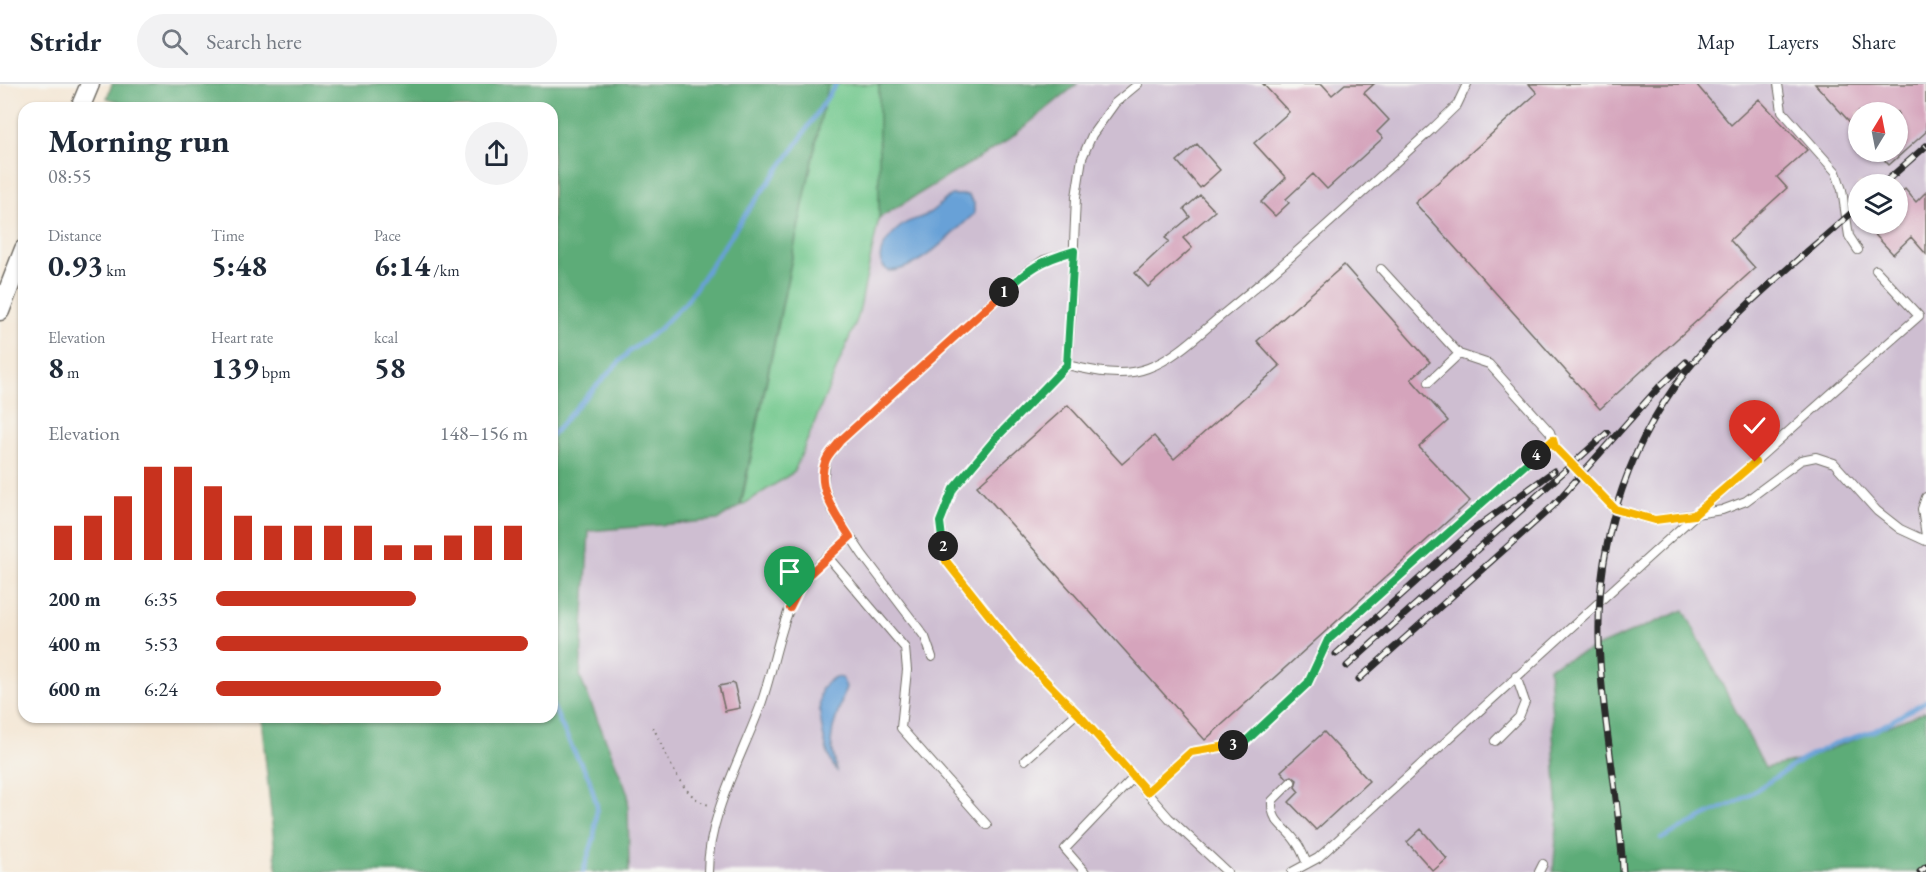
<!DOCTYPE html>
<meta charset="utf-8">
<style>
body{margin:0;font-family:"EB Garamond",serif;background:#f2f2f3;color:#1f2937;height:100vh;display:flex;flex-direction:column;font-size:22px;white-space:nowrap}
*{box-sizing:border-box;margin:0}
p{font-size:20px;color:#747a83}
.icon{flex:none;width:33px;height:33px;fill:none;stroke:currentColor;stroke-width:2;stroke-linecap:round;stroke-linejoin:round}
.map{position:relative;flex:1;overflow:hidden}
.sheet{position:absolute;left:18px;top:18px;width:540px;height:621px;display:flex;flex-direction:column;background:#fff;border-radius:18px;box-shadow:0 2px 4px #0004}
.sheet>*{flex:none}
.needle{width:39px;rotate:10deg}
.tools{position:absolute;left:1848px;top:18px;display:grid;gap:12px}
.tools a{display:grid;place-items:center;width:60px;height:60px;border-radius:50%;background:#fff;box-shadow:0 2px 4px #0004;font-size:30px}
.pin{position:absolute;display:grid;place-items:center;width:51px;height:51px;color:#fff;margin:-62px -26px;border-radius:50% 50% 50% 0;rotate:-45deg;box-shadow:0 0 6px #0007}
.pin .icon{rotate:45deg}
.km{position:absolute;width:30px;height:30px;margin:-15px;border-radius:50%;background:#222;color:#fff;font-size:16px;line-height:30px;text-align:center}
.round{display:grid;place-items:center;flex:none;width:63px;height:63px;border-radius:32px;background:#f2f2f3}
.overview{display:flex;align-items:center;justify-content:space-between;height:102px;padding:0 30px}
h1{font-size:33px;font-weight:700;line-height:45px}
.figures{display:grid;grid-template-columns:repeat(3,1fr);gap:9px;height:102px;padding:6px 30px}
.figures div{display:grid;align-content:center}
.figures b{font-size:30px;font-weight:700}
.figures small{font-size:16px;font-weight:400}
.figures p{font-size:16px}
.chart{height:168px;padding:12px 30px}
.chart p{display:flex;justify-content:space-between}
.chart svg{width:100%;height:108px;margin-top:6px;stroke:#c8321e;stroke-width:6}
ul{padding:0 30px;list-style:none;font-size:20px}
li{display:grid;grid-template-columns:96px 72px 1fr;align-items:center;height:45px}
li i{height:15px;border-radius:8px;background:#c8321e}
header{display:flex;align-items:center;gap:36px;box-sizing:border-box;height:84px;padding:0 30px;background:#fff;border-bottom:2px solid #e0e1e3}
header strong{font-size:28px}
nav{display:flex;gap:33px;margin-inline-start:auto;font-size:21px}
.search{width:420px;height:54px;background:#f2f2f3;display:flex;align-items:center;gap:15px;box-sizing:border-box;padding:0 21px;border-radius:33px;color:#747a83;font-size:22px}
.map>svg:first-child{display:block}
.industrial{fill:#cebed1;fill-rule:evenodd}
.green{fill:#72c88d;stroke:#4e7a5c;stroke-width:1.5}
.forest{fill:#5dac78;stroke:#446c52;stroke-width:1.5}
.water{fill:#68a1d7;stroke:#4a6681;stroke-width:1.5}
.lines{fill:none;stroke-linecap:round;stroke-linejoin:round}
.stream{stroke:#68a1d7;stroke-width:4.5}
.building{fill:#d5a4bc}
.service-casing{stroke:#716d66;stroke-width:10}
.tertiary-casing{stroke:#716d66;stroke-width:21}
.path{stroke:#716d66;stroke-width:2;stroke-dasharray:1.5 4.5;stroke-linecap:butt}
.service{stroke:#fff;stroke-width:8}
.tertiary{stroke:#fff;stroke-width:18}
.rail-casing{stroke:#2b2b2b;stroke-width:7}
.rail{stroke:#f6f6f2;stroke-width:4.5;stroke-dasharray:14;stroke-linecap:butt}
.split-1-casing{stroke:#fff;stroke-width:12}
.split-2-casing{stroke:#fff;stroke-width:12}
.split-3-casing{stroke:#fff;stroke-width:12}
.split-4-casing{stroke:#fff;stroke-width:12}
.split-5-casing{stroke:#fff;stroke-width:12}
.split-1{stroke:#f0652b;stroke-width:8}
.split-2{stroke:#22a559;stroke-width:8}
.split-3{stroke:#f5b400;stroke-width:8}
.split-4{stroke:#22a559;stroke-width:8}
.split-5{stroke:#f5b400;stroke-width:8}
</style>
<header>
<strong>Stridr</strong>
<div class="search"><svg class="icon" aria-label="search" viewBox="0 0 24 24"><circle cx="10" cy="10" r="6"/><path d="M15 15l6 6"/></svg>Search here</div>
<nav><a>Map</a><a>Layers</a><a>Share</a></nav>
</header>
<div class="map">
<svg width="1926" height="788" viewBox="0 0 1926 788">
<rect width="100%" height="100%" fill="#f6f6f2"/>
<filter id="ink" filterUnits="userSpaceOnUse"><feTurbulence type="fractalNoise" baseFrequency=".0167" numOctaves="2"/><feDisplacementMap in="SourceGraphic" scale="12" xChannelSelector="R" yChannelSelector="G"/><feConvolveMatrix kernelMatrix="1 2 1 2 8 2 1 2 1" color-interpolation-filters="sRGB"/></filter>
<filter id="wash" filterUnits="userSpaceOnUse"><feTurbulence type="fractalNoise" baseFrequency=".008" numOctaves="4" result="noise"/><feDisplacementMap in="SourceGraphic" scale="24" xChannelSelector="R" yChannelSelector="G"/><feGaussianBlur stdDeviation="1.35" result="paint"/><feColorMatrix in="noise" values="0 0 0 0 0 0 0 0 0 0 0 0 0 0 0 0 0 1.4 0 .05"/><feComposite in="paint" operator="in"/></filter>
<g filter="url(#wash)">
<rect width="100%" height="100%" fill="#f4e7d5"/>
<path class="industrial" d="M 1077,0 L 1926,0 L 1926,627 L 1802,676 L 1558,733 L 1553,788 L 629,788 L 628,710 L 580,593 L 589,447 L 718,436 L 794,388 L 858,233 L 879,134 L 1007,57 ZM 1858,28 L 1898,28 L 1898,68 L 1858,68 ZM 1858,100 L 1898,100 L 1898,140 L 1858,140 Z"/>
<path class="green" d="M 828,0 L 879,0 L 879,134 L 858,233 L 794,388 L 741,422 Z"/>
<path class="forest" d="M 112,0 L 828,0 L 740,422 L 718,436 L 589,447 L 580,593 L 628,710 L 629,788 L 277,788 L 261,633 L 552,633 L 552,24 L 138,24 L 107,14 Z
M 879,0 L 1077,0 L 1007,57 L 879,134 Z
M 1684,526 L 1765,684 L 1802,676 L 1926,627 L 1926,788 L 1553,788 L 1558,733 L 1549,583 Z"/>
<path class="water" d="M 951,111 L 968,111 L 974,119 L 974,130 C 951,150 920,186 889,187 C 868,175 890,150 904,140 C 910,136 919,135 926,131 C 935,126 943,117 951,111 Z
M 835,593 L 842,594 L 846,603 L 833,644 L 831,658 L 837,687 C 825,674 818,629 820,611 C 821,602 827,597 835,593 Z"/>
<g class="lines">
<path class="stream" d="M 552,351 L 579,320 L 630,267 L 657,247 L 686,218 L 747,128 L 795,63 L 836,0
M 552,620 L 572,664 L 589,694 L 597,722 L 594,754 L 583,788
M 1661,755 L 1711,729 L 1739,717 L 1802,676 L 1833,660 L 1874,647 L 1926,617"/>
</g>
<g id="blocks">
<path class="building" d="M 1263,0 L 1322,0 L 1332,11 L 1345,0 L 1374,0 L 1364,9 L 1389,36 L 1377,48 L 1383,54 L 1327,105 L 1313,90 L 1286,115 L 1289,119 L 1275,132 L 1261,118 L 1286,94 L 1254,59 L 1289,28 Z
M 1529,0 L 1696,0 L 1731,41 L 1759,15 L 1807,66 L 1777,93 L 1787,104 L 1730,156 L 1755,184 L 1600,325 L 1415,119 L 1537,9 Z
M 1815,0 L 1926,0 L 1926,48 L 1889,81 L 1877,68 L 1898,68 L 1898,28 L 1858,28 L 1858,47 Z
M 1197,60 L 1220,86 L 1200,104 L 1177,77 Z
M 1905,105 L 1916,118 L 1926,108 L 1926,170 L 1911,153 L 1893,170 L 1865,140 L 1898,140 L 1898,112 Z
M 1200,111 L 1215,127 L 1183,154 L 1192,164 L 1148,203 L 1135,189 L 1169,157 L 1165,154 L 1190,133 L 1184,125 Z
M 1344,181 L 1430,278 L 1411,295 L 1448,337 L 1419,363 L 1470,417 L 1205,656 L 977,402 L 1068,321 L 1122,380 L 1154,352 L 1174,375 L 1280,282 L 1257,257 Z
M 734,599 L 740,624 L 725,627 L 719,602 Z
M 1324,648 L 1369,697 L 1316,746 L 1289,718 L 1299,708 L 1295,703 L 1297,696 L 1292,692 L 1287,694 L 1281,687 Z
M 1421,745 L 1447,775 L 1433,787 L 1407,758 Z"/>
</g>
</g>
<g filter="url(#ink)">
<use href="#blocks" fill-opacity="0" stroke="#716d66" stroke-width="1.5"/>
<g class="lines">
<defs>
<path id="service" d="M 1138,0 L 1115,19 L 1092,51 L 1082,74 L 1076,113 L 1071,230 L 1067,281 L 996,354 L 953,405 L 940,438 L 946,477 L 1022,573 L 1080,632 L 1169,734 L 1227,788
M 1778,0 L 1782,27 L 1836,88 L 1842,106 L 1849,152 L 1858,166
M 1381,185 L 1459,270 L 1489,280 L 1550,348 L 1555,363 L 1615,425 L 1655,436 L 1722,426 L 1746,417 L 1801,376 L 1816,373 L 1834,379 L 1877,427 L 1900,445 L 1926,457
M 1067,281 C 1093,287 1122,294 1148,284 C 1176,274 1200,249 1222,231 C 1295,172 1363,108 1432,45 L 1457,21 L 1467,0
M 1429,298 L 1459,270
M 1926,413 L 1922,425 L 1926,452
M 828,473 L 905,564 L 907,586 L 901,644 L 987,741
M 932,573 L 925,553 L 862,470 L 832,425 L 823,399 L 826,376 L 840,357 L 1025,189 L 1044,176 L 1074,167
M 1495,657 L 1519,633 L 1525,618 L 1516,592
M 1025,676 L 1077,629
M 1291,698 L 1272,717 C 1271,740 1286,742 1296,758 C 1301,764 1304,773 1307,780
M 1147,708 L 1191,668 L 1244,659 L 1308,599 L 1328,556 L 1553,356
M 708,788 C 708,732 741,674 760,623 C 775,582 780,534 803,497 C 812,483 838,464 851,453
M 1085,788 L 1065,765 L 1134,693
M 1292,788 L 1318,774 C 1518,592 1716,410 1919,232 L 1876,186
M 1539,788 L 1543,780"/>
<path id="tertiary" d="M 80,24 L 90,0
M 0,227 L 24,165"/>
</defs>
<use href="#service" class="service-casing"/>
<use href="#tertiary" class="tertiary-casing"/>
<path class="path" d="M 653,643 C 665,666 681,716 710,721"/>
<use href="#service" class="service"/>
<use href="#tertiary" class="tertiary"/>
<defs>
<path id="rail" d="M 1883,100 L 1926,62
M 1336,570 L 1473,446 L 1554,387
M 1347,582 L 1607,349
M 1359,595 L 1553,422 L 1659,303 L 1686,278
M 1623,788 C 1619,710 1601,632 1599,554 C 1597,452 1630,352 1697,274 C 1744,218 1804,172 1858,123
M 1920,788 L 1926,783"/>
</defs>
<use href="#rail" class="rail-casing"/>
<use href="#rail" class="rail"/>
</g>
</g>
<g class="lines" filter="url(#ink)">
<defs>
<path id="split-1" d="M 790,524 L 804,495 L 850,453 C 837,432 814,402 826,376 C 829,369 836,363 840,357 L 1004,208"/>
<path id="split-2" d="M 943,462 L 940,438 L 953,405 L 996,354 L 1067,281 L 1074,167 C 1040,177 1030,184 1004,208"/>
<path id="split-3" d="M 943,462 L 946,477 L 1022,573 L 1080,632 L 1147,708 L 1191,668 L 1233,661"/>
<path id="split-4" d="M 1233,661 L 1244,659 L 1308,599 L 1328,556 L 1536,371"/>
<path id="split-5" d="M 1536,371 L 1553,356 L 1555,363 L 1615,425 L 1655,436 L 1694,431 L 1755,378"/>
</defs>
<use href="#split-1" class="split-1-casing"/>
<use href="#split-2" class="split-2-casing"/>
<use href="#split-3" class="split-3-casing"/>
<use href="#split-4" class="split-4-casing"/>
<use href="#split-5" class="split-5-casing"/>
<use href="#split-1" class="split-1"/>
<use href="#split-2" class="split-2"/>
<use href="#split-3" class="split-3"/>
<use href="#split-4" class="split-4"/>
<use href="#split-5" class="split-5"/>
</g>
</svg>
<div class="tools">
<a><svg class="needle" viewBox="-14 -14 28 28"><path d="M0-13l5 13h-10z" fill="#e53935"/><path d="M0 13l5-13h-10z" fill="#747a83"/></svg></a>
<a><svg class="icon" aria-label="layers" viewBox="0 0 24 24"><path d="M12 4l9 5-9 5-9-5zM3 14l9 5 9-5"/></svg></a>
</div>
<div class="pin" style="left:790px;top:524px;background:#1e9e55"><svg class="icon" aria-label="arrive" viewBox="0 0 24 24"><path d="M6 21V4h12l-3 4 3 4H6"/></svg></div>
<div class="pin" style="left:1755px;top:378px;background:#d93025"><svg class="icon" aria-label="check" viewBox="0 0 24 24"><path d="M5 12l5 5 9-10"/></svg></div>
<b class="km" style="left:1004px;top:208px">1</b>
<b class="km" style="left:943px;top:462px">2</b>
<b class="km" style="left:1233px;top:661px">3</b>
<b class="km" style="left:1536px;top:371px">4</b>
<section class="sheet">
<div class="overview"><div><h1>Morning run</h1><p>08:55</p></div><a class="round"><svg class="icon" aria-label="share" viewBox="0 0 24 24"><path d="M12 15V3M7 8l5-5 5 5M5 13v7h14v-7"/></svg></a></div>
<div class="figures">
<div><p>Distance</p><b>0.93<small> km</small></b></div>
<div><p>Time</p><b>5:48</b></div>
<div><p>Pace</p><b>6:14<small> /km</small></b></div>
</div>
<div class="figures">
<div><p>Elevation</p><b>8<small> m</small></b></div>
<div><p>Heart rate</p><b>139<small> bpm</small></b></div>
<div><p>kcal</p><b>58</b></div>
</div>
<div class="chart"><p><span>Elevation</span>148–156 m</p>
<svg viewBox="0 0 160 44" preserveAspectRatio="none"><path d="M5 44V30M15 44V26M25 44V18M35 44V6M45 44V6M55 44V14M65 44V26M75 44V30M85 44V30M95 44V30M105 44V30M115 44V38M125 44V38M135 44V34M145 44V30M155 44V30"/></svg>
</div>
<ul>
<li><b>200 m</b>6:35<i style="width:64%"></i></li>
<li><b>400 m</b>5:53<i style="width:100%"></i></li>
<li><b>600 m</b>6:24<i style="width:72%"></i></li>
</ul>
</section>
</div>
